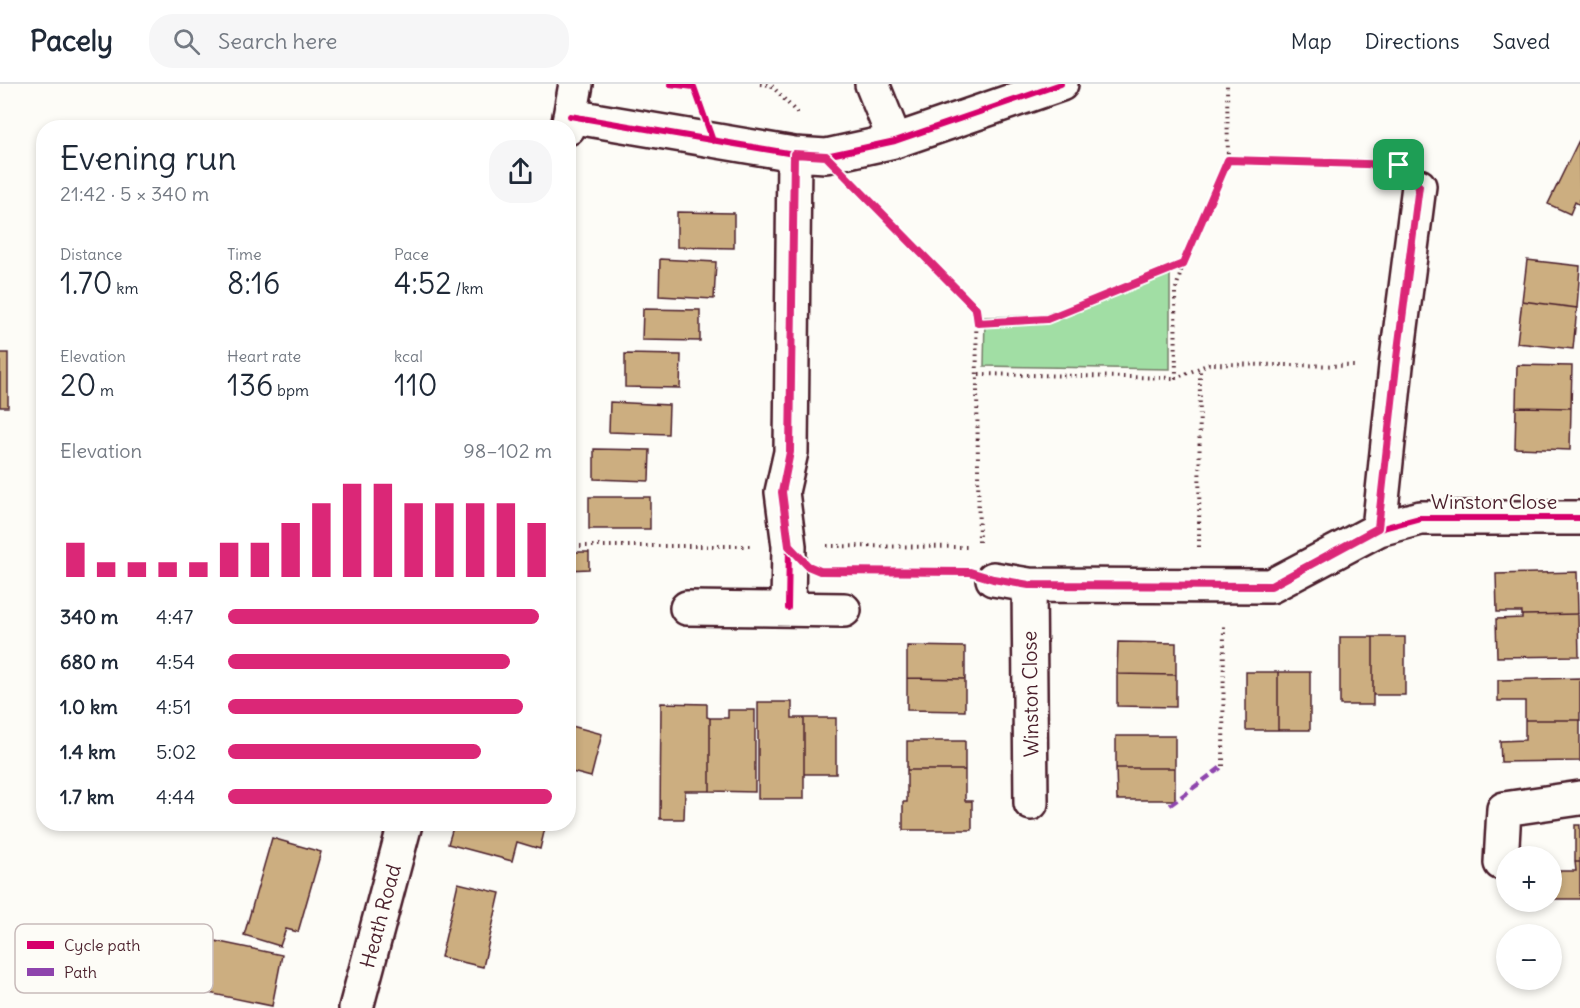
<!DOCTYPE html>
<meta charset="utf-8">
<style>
body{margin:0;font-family:Delius,sans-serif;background:#f6f6f7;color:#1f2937;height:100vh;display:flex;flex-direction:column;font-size:22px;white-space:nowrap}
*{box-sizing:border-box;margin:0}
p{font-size:20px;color:#747a83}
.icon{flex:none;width:33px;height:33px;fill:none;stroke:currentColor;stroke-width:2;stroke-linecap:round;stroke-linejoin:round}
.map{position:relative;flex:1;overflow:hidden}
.drawer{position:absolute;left:36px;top:36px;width:540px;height:711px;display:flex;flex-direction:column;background:#fff;border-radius:24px;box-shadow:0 3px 9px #0003}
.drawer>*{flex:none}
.buttons{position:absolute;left:1496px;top:762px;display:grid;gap:12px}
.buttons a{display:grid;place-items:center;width:66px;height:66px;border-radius:50%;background:#fff;box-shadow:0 3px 9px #0003;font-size:30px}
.pin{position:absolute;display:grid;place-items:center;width:51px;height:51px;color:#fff;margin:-26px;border-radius:12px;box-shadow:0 3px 9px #0006}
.round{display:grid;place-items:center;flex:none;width:63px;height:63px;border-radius:24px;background:#f6f6f7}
.overview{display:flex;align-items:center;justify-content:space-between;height:102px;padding:0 24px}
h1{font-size:33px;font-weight:600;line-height:45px}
.figures{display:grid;grid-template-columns:repeat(3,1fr);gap:9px;height:102px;padding:6px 24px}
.figures div{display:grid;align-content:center}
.figures b{font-size:30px;font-weight:600}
.figures small{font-size:16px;font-weight:400}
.figures p{font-size:16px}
.chart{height:168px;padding:12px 24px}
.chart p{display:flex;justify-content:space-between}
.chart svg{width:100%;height:108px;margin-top:6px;stroke:#db2777;stroke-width:6}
ul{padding:0 24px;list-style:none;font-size:20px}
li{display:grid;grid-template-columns:96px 72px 1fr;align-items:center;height:45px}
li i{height:15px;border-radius:8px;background:#db2777}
header{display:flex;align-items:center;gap:36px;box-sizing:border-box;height:84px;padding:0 30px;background:#fff;border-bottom:2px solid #e0e1e3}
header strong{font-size:28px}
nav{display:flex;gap:33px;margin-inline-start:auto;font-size:21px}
.search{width:420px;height:54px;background:#f6f6f7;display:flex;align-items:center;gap:15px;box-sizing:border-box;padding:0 21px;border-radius:24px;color:#747a83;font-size:22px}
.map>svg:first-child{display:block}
.green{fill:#a1dea4;stroke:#767e68;stroke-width:1.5}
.building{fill:#ccae80;stroke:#4a1f2b;stroke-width:1.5}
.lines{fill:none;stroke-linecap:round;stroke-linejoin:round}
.minor-casing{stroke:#4a1f2b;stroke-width:38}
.path{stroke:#4a1f2b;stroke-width:4;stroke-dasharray:1.5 4.5;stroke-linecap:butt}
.minor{stroke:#fdfcf7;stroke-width:33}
.quiet{stroke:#8e44ad;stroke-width:4.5;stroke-dasharray:9 4.5;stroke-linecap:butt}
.cycleway-casing{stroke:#fdfcf7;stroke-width:10}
.cycleway{stroke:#d6006c;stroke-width:6}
.route-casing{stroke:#fff;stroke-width:12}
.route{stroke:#db2777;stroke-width:8}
.labels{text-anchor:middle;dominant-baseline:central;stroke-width:4.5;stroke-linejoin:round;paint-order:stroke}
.street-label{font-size:20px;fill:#4a1f2b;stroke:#fdfcf7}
.key{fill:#fdfcf7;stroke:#c7baba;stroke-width:1.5}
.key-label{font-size:16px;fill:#4a1f2b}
</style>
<header>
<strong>Pacely</strong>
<div class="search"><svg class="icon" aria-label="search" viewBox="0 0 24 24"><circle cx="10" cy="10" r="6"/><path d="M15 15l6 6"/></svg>Search here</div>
<nav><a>Map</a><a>Directions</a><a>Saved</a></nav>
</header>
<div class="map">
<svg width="1580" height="924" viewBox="0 0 1580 924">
<rect width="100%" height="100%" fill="#fdfcf7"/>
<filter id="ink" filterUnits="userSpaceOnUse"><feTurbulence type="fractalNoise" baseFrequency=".0167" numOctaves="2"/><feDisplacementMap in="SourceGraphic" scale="12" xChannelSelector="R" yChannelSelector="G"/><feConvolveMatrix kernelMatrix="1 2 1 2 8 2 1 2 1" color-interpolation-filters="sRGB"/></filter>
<g filter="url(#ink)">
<path class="green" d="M 1170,188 L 1170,285 L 984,282 L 985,233 L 1043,232 Z"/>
<path class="building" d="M 1579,56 L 1580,121 L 1575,118 L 1570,130 L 1548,120 Z
M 677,128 L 734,129 L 734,164 L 677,163 Z
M 660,175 L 716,178 L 714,215 L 659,212 Z
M 1527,176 L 1580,182 L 1577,224 L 1522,217 Z
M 1522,217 L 1577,224 L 1573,265 L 1517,259 Z
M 643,225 L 700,226 L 700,257 L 642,256 Z
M 0,269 L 8,269 L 8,323 L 0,323 Z
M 625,270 L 681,271 L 680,304 L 625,303 Z
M 1517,281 L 1572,282 L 1571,324 L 1516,323 Z
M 610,318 L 669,321 L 668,350 L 609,348 Z
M 1516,323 L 1571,324 L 1570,366 L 1515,364 Z
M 594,365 L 650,366 L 649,397 L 594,395 Z
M 589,413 L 650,413 L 650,445 L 589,445 Z
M 568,468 L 589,468 L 589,485 L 568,486 Z
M 1577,488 L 1578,530 L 1522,531 L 1522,528 L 1497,528 L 1496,490 Z
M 1578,530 L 1579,572 L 1497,573 L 1496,535 L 1522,534 L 1522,531 Z
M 1340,553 L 1373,553 L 1373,621 L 1340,621 Z
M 1373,553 L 1405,553 L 1405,611 L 1373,611 Z
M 1118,558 L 1176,559 L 1176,591 L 1117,590 Z
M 907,562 L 965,563 L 965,595 L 907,594 Z
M 1246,588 L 1278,588 L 1278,646 L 1246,646 Z
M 1278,588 L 1310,588 L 1310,646 L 1278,646 Z
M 1117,590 L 1176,591 L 1176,623 L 1117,622 Z
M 907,594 L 965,595 L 965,627 L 907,626 Z
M 1580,594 L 1580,636 L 1525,636 L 1525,617 L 1498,617 L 1498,596 Z
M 758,618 L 792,618 L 792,634 L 804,634 L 804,715 L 758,715 Z
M 661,619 L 707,620 L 707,633 L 710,634 L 710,707 L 685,707 L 684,735 L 660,735 Z
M 728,626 L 755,626 L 755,708 L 710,707 L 710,634 L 728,634 Z
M 804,634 L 836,634 L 836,690 L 804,690 Z
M 1525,636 L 1580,636 L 1580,677 L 1501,678 L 1500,657 L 1525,656 Z
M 568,641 L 602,650 L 591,693 L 568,687 Z
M 1116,652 L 1175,652 L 1175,684 L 1116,684 Z
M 907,657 L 965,657 L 965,686 L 907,686 Z
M 1116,684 L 1175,684 L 1175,716 L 1117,716 Z
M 907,686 L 965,686 L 965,717 L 972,717 L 972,746 L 903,746 L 903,718 L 907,718 Z
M 454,740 L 529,740 L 545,744 L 540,765 L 517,758 L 512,777 L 448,760 Z
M 1575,741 L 1580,741 L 1580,778 L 1575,778 Z
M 272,754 L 321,768 L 298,848 L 286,845 L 280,862 L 244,851 Z
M 1575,778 L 1580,778 L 1580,815 L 1551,815 L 1551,787 L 1576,787 Z
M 458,799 L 500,809 L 483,883 L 441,873 Z
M 210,856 L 282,871 L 272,922 L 199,907 Z"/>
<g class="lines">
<defs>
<path id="minor" d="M 872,0 L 895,57
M 570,32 L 794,70 L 826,72 L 895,57 L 1061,0
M 568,44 L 576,0
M 1379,445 L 1396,282 L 1419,102
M 993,495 L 1029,501 L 1271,502 L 1379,445 L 1420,434 L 1580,434
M 1029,501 L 1031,719
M 687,524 L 844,526
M 788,524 L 789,462 L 782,408 L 791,368 L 794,70
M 1501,779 L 1504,725 L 1580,714
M 356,924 L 405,740"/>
</defs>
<use href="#minor" class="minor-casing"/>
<path class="path" d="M 760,0 L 771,1 L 798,30
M 1228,76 L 1389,81
M 857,103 L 976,225 L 979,461
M 1183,180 L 1228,76 L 1227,0
M 978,239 L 1047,235 L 1183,180 L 1175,208 L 1176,294 L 1209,280 L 1357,282
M 979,290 L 1176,294
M 568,462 L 751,462
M 827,462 L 970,463
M 1199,463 L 1200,284
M 1223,682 L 1224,539"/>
<use href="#minor" class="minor"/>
<path class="quiet" d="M 1170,721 L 1223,682"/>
<defs>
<path id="cycleway" d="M 670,0 L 694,3 L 713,57
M 570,32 L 794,70 L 826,72 L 895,57 L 1061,0
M 789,462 L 808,482 L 820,487 L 970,488 L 993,495 L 1029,501 L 1271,502 L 1379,445 L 1420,434 L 1580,434
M 788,524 L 789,462 L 782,408 L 791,368 L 794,70"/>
</defs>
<use href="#cycleway" class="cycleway-casing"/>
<use href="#cycleway" class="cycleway"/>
</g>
</g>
<g class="lines" filter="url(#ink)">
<defs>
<path id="route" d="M 794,70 L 826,72 L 976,225 L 978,239 L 1047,235 L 1183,180 L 1228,76 L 1399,81 L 1419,102 L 1396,282 L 1378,444 L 1271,502 L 1029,501 L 993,495 L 970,488 L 820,487 L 808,482 L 789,462 L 782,408 L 790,368 Z"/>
</defs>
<use href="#route" class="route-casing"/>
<use href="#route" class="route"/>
</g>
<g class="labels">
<g class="street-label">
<text x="1494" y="417">Winston Close</text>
<text transform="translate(1030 610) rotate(-91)">Winston Close</text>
<text transform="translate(380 832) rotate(-75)">Heath Road</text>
</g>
</g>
<rect x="15" y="840" width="198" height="69" rx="9" class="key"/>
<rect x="27" y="857" width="27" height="8" fill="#d6006c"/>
<rect x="27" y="884" width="27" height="8" fill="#8e44ad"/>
<g class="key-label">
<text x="64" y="867">Cycle path</text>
<text x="64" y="894">Path</text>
</g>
</svg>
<div class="buttons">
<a>+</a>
<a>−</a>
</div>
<div class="pin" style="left:1399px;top:81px;background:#1e9e55"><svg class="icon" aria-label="arrive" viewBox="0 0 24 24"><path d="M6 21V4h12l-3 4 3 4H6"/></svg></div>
<section class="drawer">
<div class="overview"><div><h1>Evening run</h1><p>21:42 · 5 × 340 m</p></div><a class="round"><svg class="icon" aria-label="share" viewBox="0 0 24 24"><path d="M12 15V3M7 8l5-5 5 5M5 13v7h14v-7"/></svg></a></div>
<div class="figures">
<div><p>Distance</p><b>1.70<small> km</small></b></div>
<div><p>Time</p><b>8:16</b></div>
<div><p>Pace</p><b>4:52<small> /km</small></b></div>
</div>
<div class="figures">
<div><p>Elevation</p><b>20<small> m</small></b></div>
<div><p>Heart rate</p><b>136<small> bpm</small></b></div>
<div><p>kcal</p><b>110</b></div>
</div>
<div class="chart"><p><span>Elevation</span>98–102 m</p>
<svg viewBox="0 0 160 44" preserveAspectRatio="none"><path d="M5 44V30M15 44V38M25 44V38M35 44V38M45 44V38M55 44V30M65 44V30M75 44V22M85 44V14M95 44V6M105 44V6M115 44V14M125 44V14M135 44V14M145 44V14M155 44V22"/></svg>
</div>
<ul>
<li><b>340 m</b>4:47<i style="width:96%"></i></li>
<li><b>680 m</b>4:54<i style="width:87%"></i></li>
<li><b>1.0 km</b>4:51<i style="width:91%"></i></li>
<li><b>1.4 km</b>5:02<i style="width:78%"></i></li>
<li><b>1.7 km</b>4:44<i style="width:100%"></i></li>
</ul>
</section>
</div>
